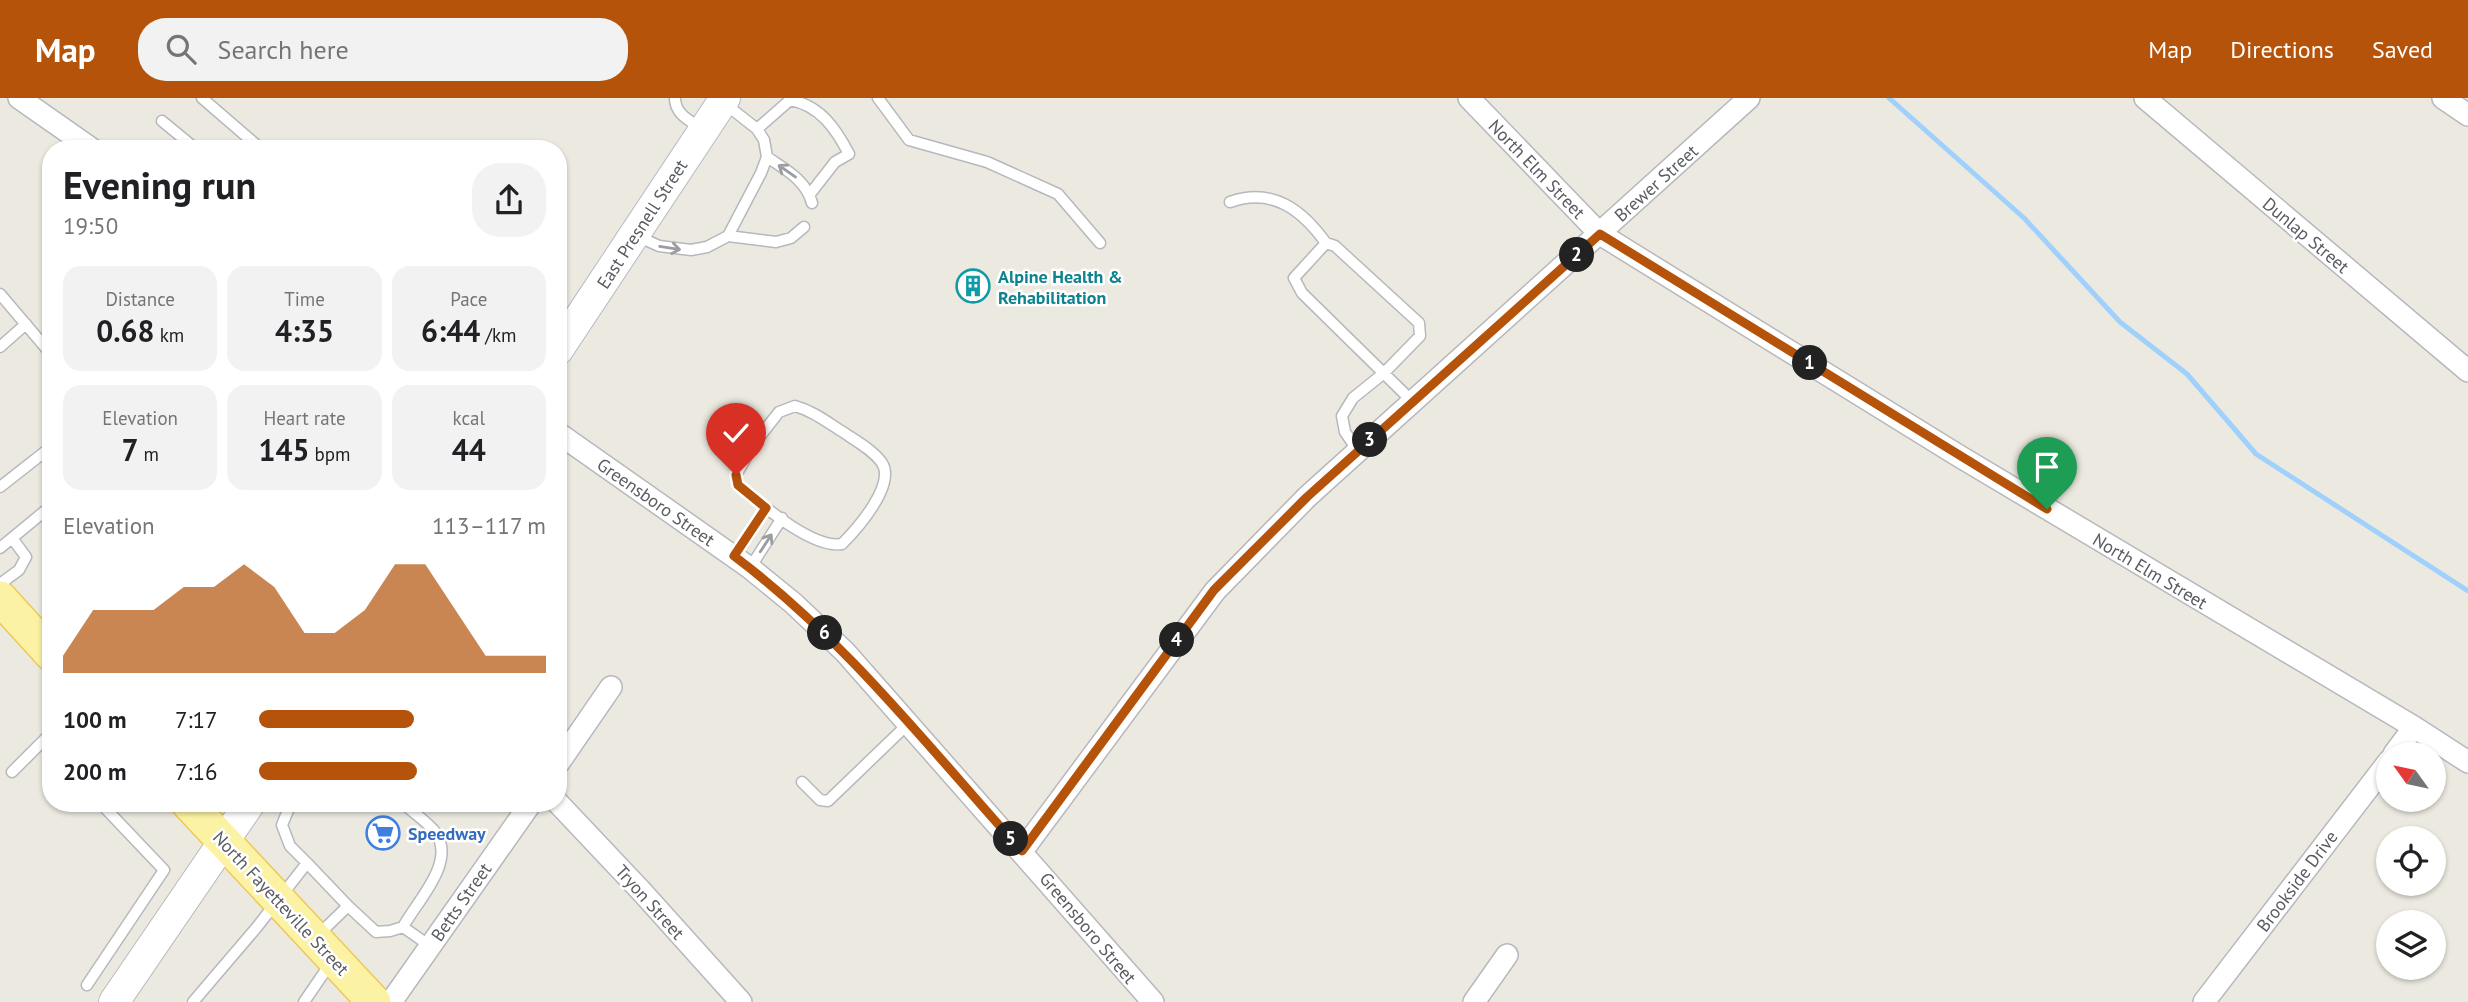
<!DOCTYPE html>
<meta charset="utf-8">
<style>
body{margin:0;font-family:"PT Sans",sans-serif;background:#f2f2f2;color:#202124;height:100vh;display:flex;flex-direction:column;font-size:26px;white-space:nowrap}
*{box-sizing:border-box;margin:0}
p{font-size:23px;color:#757577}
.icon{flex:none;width:38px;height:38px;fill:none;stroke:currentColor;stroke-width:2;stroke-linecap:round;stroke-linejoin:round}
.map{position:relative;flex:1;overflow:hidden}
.side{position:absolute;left:42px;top:42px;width:525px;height:672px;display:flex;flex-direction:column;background:#fff;border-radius:28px;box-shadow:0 2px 5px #0004}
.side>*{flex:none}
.needle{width:46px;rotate:303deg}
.buttons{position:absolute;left:2376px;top:644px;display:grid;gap:14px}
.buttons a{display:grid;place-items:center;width:70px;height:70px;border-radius:50%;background:#fff;box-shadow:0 2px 5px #0004;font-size:35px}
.pin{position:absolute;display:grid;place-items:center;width:60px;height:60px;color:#fff;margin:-72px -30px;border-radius:50% 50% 50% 0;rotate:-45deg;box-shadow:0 0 7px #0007}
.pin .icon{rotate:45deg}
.km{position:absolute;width:35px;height:35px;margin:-18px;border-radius:50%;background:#222;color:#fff;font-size:19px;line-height:35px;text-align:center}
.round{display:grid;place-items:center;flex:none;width:74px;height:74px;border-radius:28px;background:#f2f2f2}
.headline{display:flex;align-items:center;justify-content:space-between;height:119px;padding:0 21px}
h1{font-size:38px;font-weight:700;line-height:52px}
.metrics{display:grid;grid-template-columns:repeat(3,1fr);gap:10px;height:119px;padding:7px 21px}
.metrics div{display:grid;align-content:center;border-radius:18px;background:#f2f2f2;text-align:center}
.metrics b{font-size:30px;font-weight:700}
.metrics small{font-size:19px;font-weight:400}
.metrics p{font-size:19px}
.chart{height:196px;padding:14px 21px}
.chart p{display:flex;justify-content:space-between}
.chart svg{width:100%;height:126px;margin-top:7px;fill:#b45309;opacity:.7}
ul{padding:0 21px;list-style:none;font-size:23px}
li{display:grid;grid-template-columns:112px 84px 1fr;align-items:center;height:52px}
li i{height:18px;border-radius:9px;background:#b45309}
header{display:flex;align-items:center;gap:42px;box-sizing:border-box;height:98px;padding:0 35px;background:#b45309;color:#fff}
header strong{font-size:33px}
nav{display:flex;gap:38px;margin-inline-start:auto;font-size:24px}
.search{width:490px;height:63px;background:#f2f2f2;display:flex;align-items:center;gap:18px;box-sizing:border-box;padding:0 24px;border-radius:28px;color:#757577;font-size:26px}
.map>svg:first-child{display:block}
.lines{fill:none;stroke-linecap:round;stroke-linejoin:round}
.stream{stroke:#a0d0fc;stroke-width:5}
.service-casing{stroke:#b6b8bd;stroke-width:13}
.minor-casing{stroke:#b6b8bd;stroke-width:24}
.secondary-casing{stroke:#b6b9bf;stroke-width:32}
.primary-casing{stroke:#ecc958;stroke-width:36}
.service{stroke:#fff;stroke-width:10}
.minor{stroke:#fff;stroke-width:21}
.secondary{stroke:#fff;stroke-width:30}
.primary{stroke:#fcf2a4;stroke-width:33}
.oneway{stroke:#9b9da0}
.route-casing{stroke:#fff;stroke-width:14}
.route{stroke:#b45309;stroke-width:9}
.labels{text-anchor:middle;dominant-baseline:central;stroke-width:5;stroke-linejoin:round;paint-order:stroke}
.street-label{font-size:18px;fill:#595c61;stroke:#fff}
.culture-label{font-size:18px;font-weight:bold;fill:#0d838f;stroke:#fff;text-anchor:start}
.shop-label{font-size:18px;font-weight:bold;fill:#366cbe;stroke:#fff;text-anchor:start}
</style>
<header>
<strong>Map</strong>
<div class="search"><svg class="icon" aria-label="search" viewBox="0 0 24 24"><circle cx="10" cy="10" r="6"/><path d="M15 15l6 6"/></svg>Search here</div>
<nav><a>Map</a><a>Directions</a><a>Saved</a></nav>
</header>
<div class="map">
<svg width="2468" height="904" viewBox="0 0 2468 904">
<rect width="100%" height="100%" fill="#eceae0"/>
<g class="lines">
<path class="stream" d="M 1889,0 L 2024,120 L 2120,224 L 2187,276 L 2256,356 L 2468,493"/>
<defs>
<path id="service" d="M 202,0 L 261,51
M 675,0 C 675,16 689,22 702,31
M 878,0 L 909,42 L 987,64 L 1058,96 L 1100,145
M 162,23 L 196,51
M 757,31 L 790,2 C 820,7 836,31 849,56 L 835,64 L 810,96
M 767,59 C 786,72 806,82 812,105
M 1230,104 C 1273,89 1302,112 1326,145
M 637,138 L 659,148 L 691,152 L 707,149 L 728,138 L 761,75 L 767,59 L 764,42 L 757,31 L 724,5
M 728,138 L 776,144 L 791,140 L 804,129
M 0,196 L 51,256
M 0,249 L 26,226
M 795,308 C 813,313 827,324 843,334 C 856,343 873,352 882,365 C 896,387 857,431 842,446 C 812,451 761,406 738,387 L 736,377 L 753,347 L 779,314 Z
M 1358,353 L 1345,334 L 1342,318 L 1353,300 L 1384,275 L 1420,238 L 1419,225 L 1335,148 L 1326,145 L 1294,180 L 1302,195 L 1413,304
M 0,389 L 51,349
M 0,450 L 51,408
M 735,458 L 766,410
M 750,470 L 782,420
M 0,486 L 19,472 L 26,459 L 12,440
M 12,674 L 51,635
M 802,684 L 820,702 L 828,703 L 909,625
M 291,705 L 282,727 L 290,748 L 307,765
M 403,705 C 413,715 428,724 436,735 C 456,765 417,803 403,829 L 430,848
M 348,808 L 376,834 L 390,833 L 403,829
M 87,887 L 164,772 L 106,711 L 108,705
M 193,904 L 257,829 L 307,765 L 348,808 L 316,839
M 304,904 L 332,863"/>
<path id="minor" d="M 19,0 L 92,51
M 1469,0 L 1600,136 L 1959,358 L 2414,629 L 2468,664
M 2145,0 L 2468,273
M 2443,0 L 2468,17
M 558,335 L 750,470 L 793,505 L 845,554 L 1153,904
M 2394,656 L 2414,629
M 558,666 L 611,589
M 558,705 L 643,795 L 741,904
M 1022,753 L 1215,493 L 1307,399 L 1749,0
M 391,904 L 531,705
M 1474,904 L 1507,857
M 2204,904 L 2389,663"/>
<path id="secondary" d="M 558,252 L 725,0
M 114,904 L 250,705"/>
<path id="primary" d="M 0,500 L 51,556
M 188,705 L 374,904"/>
</defs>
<use href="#service" class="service-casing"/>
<use href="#minor" class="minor-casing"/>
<use href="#secondary" class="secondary-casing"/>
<use href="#primary" class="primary-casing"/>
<use href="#service" class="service"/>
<use href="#minor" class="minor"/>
<use href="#secondary" class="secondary"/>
<use href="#primary" class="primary"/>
</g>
<defs><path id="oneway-shaft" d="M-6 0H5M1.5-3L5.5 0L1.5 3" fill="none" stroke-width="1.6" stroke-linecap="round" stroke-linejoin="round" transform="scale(1.75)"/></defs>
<g class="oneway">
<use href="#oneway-shaft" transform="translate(787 73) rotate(-145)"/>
<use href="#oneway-shaft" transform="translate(670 150) rotate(9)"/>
<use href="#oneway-shaft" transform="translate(766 445) rotate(-57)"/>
</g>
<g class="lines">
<defs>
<path id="route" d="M 736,377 L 738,387 L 766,410 L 734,458 C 845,541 930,651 1022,753 L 1214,492 L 1307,399 L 1600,136 L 2047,411"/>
</defs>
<use href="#route" class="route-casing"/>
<use href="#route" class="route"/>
</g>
<defs>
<symbol id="building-ring" viewBox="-11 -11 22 22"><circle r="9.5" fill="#fff" stroke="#0f9aa8" stroke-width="1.5"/><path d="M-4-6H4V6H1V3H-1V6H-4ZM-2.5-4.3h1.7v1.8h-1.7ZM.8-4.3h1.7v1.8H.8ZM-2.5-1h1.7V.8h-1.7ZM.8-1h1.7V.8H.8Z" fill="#0f9aa8"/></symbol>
<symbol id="supermarket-ring" viewBox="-11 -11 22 22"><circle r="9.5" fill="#fff" stroke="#3f7fe0" stroke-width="1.5"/><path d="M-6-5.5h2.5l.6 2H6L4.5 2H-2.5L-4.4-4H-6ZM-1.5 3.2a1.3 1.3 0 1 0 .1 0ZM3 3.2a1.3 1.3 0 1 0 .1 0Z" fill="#3f7fe0"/></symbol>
</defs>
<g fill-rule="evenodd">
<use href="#building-ring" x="954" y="169" width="38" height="38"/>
<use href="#supermarket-ring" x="364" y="716" width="38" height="38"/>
</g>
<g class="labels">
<g class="street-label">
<text transform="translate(1537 71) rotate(46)">North Elm Street</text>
<text transform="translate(1656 85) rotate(-42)">Brewer Street</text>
<text transform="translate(642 126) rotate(-57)">East Presnell Street</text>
<text transform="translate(2306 137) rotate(40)">Dunlap Street</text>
<text transform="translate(656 404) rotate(35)">Greensboro Street</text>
<text transform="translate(2150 473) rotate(31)">North Elm Street</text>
<text transform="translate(2297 783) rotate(-53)">Brookside Drive</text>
<text transform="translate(461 804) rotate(-55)">Betts Street</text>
<text transform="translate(650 804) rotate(48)">Tryon Street</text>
<text transform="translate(281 805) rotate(47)">North Fayetteville Street</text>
<text transform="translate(1088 830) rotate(50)">Greensboro Street</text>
</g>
<g class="culture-label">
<text x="998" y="178">Alpine Health &amp;<tspan x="998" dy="21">Rehabilitation</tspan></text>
</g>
<g class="shop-label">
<text x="408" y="735">Speedway</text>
</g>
</g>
</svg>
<div class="buttons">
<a><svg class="needle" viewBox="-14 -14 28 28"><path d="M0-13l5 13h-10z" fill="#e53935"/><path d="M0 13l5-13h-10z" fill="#757577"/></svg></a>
<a><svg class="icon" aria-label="locate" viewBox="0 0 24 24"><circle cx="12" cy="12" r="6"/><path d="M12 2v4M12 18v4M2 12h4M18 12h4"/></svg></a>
<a><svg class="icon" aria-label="layers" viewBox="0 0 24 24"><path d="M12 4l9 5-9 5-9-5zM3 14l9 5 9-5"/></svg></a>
</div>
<div class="pin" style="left:2047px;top:411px;background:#1e9e55"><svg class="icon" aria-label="arrive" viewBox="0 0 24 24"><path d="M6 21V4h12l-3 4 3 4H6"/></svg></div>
<div class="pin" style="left:736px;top:377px;background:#d93025"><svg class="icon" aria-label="check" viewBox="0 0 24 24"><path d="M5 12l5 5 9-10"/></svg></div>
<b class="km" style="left:1810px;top:265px">1</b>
<b class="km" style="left:1577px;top:157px">2</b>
<b class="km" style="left:1370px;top:342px">3</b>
<b class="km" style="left:1177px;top:542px">4</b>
<b class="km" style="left:1011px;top:741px">5</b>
<b class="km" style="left:825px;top:535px">6</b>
<section class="side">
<div class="headline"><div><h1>Evening run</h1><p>19:50</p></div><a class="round"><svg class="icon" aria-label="share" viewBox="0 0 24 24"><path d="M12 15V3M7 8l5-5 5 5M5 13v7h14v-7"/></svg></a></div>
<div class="metrics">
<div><p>Distance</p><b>0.68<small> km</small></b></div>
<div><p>Time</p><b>4:35</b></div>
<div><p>Pace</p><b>6:44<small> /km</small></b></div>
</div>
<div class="metrics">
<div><p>Elevation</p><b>7<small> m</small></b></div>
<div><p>Heart rate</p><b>145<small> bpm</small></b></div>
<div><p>kcal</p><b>44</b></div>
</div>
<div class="chart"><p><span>Elevation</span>113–117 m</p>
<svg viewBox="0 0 160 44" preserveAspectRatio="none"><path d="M0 44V38L10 22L20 22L30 22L40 14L50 14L60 6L70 14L80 30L90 30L100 22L110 6L120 6L130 22L140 38L150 38L160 38V44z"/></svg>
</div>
<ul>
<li><b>100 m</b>7:17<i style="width:54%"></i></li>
<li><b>200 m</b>7:16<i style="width:55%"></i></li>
</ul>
</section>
</div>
